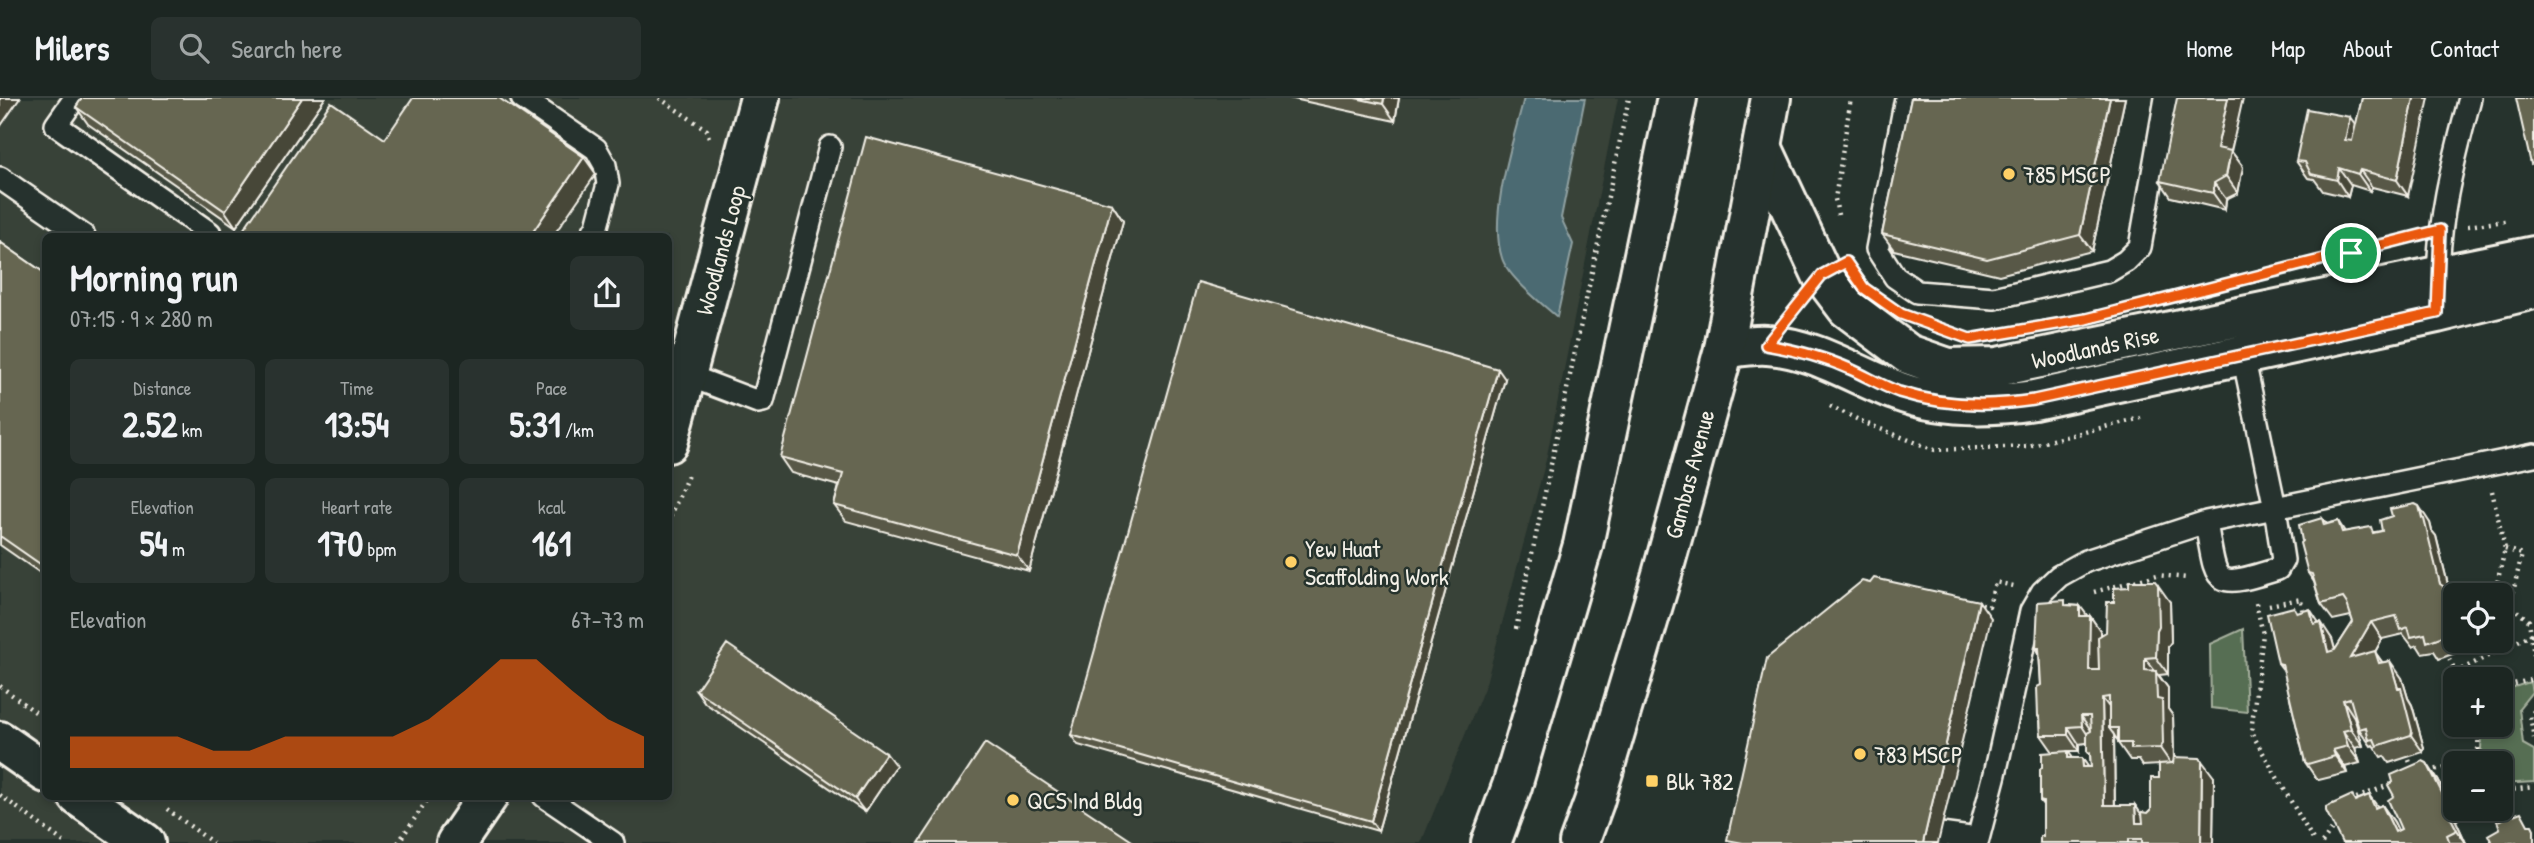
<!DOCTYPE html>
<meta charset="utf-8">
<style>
body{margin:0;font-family:"Patrick Hand",sans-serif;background:#29322f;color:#f1f3f6;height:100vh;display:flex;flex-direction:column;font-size:26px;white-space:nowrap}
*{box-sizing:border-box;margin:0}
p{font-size:23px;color:#a0a5a5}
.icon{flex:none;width:38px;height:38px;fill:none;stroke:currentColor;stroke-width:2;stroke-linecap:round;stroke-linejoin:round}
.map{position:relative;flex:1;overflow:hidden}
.panel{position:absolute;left:42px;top:135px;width:630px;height:567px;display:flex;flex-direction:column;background:#1c2622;border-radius:10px;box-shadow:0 4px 10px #0003,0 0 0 2px #3a4340}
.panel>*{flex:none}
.controls{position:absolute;left:2443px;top:485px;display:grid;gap:14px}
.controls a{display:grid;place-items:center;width:70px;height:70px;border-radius:10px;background:#1c2622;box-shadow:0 4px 10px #0003,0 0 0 2px #3a4340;font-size:35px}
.pin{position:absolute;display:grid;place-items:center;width:60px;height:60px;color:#fff;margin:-30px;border:4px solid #fff;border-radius:50%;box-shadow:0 2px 7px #0007}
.round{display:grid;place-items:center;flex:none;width:74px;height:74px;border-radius:10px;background:#29322f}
.headline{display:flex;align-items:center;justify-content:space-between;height:119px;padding:0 28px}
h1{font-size:38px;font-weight:700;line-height:52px}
.metrics{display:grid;grid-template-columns:repeat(3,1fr);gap:10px;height:119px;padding:7px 28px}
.metrics div{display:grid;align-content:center;border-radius:10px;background:#29322f;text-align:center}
.metrics b{font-size:35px;font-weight:700}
.metrics small{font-size:19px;font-weight:400}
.metrics p{font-size:19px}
.chart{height:196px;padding:14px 28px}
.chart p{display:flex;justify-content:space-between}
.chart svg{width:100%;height:126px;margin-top:7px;fill:#ea580c;opacity:.7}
header{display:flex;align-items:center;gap:42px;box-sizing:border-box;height:98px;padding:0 35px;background:#1c2622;border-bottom:2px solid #3a4340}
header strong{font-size:33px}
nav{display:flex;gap:38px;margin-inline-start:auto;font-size:24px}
.search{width:490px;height:63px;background:#29322f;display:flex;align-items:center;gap:18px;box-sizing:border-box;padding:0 24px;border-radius:10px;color:#a0a5a5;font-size:26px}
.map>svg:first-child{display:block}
.built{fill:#394238;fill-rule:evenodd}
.green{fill:#576e53;stroke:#a6b09e;stroke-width:2}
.water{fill:#4b6a72;stroke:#8fa0a1;stroke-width:2}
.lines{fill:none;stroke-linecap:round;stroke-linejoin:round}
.lane-casing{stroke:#f4f1e8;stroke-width:26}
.street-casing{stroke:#f4f1e8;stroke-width:44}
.primary-casing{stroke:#f4f1e8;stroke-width:44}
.path{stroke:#f4f1e8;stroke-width:4.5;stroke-dasharray:2 5;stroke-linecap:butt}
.lane{stroke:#26332d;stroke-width:21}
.street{stroke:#26332d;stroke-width:38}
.primary{stroke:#26332d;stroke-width:38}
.wall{fill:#585846;stroke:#f4f1e8;stroke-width:2;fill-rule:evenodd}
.shaded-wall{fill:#474739;stroke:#f4f1e8;stroke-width:2}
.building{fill:#666651;stroke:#f4f1e8;stroke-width:2}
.route-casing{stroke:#fff;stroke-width:14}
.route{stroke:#ea580c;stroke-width:9}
.poi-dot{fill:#ffd166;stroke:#26332d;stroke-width:2.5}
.labels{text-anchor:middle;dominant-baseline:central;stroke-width:5;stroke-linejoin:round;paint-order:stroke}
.poi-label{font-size:24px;fill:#f4f1e8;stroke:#26332d;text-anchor:start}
.street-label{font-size:24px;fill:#f4f1e8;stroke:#26332d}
</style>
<header>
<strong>Milers</strong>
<div class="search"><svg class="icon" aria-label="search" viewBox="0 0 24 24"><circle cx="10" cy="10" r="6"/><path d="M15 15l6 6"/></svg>Search here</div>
<nav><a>Home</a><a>Map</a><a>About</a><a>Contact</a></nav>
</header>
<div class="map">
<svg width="2534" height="745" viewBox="0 0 2534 745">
<rect width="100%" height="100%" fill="#26332d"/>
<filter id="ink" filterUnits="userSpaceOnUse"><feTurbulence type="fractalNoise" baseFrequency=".0143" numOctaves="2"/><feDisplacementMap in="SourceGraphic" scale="14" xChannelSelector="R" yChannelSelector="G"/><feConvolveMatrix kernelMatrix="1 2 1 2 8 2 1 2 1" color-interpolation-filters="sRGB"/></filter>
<g filter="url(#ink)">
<path class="built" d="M 0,0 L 1618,0 L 1546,362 L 1486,585 L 1421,745 L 0,745 ZM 46,138 L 668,138 L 668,698 L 46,698 Z"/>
<path class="green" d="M 2243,531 L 2247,614 L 2211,610 L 2210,546 Z
M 2530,584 L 2532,594 L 2519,610 L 2523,646 L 2534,652 L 2534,684 L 2501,686 L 2501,665 L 2489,665 L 2481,651 L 2482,627 L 2501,626 L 2501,593 Z"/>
<path class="water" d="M 1524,0 L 1585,0 L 1561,120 L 1573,146 L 1557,219 C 1543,207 1507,178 1502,160 C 1488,117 1513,44 1524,0 Z"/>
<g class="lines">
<defs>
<path id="lane" d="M 75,0 L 56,27 L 210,135
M 522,0 L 596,51 L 605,67 L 608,86 L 597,128 L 591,138
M 1906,0 L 1877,151 L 1895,179 L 1917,194 L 1994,200 L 2109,173 L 2126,163 L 2140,149 L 2166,0
M 0,80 L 84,138
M 2438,187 C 2438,119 2453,65 2470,0
M 687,277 L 758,304 L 763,303 L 830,49
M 2206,424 C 2217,488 2212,492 2278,471 L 2283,462 L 2275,410 L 2241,248
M 544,698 L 613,745
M 1940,736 L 1978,741
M 1977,745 L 1995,676 L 2031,513 L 2042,494 L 2059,478 L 2086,463 L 2206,424 L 2534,357"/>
<path id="street" d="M 1763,51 L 1822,177 L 1847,210 L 1908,256 L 1948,270 L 1997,269 L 2534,158
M 1724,251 C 1738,249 1753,246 1767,247 C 1813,249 1854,277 1897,293 C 1940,309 1988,309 2034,302 L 2437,215 L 2534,191
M 668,345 L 760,0
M 0,643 L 46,675
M 78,698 L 145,745
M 456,745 L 488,698"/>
<path id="primary" d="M 1491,745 L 1512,688 L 1583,447 L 1677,0
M 1579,745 L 1594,704 L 1661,480 L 1724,251 L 1771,0"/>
</defs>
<use href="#lane" class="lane-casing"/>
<use href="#street" class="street-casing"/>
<use href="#primary" class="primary-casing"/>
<path class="path" d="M 659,0 L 707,32 L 709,40
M 1838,117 L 1835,101 L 1851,0
M 2468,128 L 2505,123
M 2356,153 L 2412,139
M 1830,308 L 1865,325 L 1935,352 L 2028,348 L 2141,320
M 2492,393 L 2505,451 L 2495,494 L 2498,497
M 668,425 L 688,377
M 2505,451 L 2522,456 L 2510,507
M 2094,494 L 2157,477 L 2188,480
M 2501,499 L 2529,523 L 2534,557
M 1975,504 L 1989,508 L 1995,484 L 2014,488
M 2256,505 L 2263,536 L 2251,634 L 2315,745
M 2269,507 L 2301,501 L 2303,519
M 1516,531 L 1629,0
M 2449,561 L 2456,574 L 2534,535
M 0,588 L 46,622
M 2501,589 L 2534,581
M 2534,613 L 2530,618 L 2534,640
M 2478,651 L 2486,665
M 2409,662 L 2413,673
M 2461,665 L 2478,651 L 2479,626
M 2429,673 L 2455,667
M 2501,691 L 2502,693 L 2534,689
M 2502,693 L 2505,724
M 0,697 L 65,745
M 2352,705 L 2354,701 L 2394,685
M 167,711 L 213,745
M 398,745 L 430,698
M 2322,745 L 2336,726"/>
<use href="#lane" class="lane"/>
<use href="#street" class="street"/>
<use href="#primary" class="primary"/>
</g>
<path class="wall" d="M 82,0 L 325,0 L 236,129 L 88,26 L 76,9 Z
M 1289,0 L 1399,0 L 1395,23 Z
M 1911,0 L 2125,0 L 2092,153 L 1999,177 L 1894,152 L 1882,136 Z
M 2362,0 L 2408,98 L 2372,89 L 2370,93 L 2351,87 L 2348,99 L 2323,93 L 2314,81 L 2308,80 L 2296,63 L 2356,27 Z
M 2231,53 L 2243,69 L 2238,95 L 2226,101 L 2225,112 L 2171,99 L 2160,83 Z
M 1112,106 L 1123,123 L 1029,473 L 846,423 L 834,407 L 839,388 L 791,375 L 780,359 Z
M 0,144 L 46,176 L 46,479 L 0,447 Z
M 1505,281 L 1378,733 L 1078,647 L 1071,637 Z
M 2322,420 L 2327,426 L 2338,423 L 2345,434 L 2375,434 L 2430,425 L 2432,433 L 2436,438 L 2451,499 L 2455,507 L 2455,542 L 2461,542 L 2463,552 L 2439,561 L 2434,553 L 2422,555 L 2417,547 L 2413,549 L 2403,536 L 2382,541 L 2375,554 L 2383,565 L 2402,580 L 2408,600 L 2412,607 L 2424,650 L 2423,654 L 2389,665 L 2384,658 L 2381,659 L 2373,647 L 2371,648 L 2359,631 L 2355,618 L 2354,619 L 2363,648 L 2355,650 L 2360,665 L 2345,669 L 2347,675 L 2319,682 L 2316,680 L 2305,664 L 2284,573 L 2278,565 L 2298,515 L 2319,524 L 2332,541 L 2335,552 L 2353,524 L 2351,518 L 2333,522 L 2321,506 L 2314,484 L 2308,475 Z
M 2170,504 L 2171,544 L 2168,548 L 2168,576 L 2159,577 L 2168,590 L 2168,611 L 2173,618 L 2174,659 L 2214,679 L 2213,745 L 2040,745 L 2043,738 L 2043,707 L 2040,703 L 2042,670 L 2059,654 L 2053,654 L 2041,637 L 2040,622 L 2038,618 L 2041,587 L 2039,555 L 2036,550 L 2068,507 L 2080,508 L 2087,518 L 2090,518 L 2101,534 L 2101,537 ZM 2114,637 L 2118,643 L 2118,645 L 2130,662 L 2139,662 L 2143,668 L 2159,667 L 2159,680 L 2151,712 L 2148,715 L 2142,718 L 2135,707 L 2115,707 ZM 2087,645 L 2087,653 L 2090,657 L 2091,669 L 2088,669 L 2082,660 L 2073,660 L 2068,653 L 2079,653 L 2079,646 Z
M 696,592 L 896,668 L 865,714 L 705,605 Z
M 2438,682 L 2458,721 L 2456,723 L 2466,745 L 2342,745 L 2356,702 L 2369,697 L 2378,709 L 2382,707 L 2394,724 L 2398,733 L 2401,731 L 2394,698 Z"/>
<path class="shaded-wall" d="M 0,0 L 20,0 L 0,29 Z
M 302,0 L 325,0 L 236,129 L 225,113 Z
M 1384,0 L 1399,0 L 1395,23 L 1383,6 Z
M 2110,0 L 2125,0 L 2092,153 L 2080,137 Z
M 2228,0 L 2243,0 L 2228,67 L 2217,50 Z
M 2414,0 L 2429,0 L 2408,98 L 2397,82 Z
M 2350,19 L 2362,36 L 2357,59 L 2345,42 Z
M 2231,53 L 2243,69 L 2238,95 L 2226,78 Z
M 584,59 L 596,76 L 553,138 L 530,138 Z
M 2339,70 L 2351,87 L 2348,99 L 2337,82 Z
M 2360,72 L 2372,89 L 2370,93 L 2358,76 Z
M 2214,85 L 2226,101 L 2225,112 L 2213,95 Z
M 1112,106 L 1123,123 L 1029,473 L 1017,457 Z
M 1498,271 L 1505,281 L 1378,733 L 1371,723 Z
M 2419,408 L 2430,425 L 2432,433 L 2436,438 L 2451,499 L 2455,507 L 2455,525 L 2450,518 L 2440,486 Z
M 2158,487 L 2170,504 L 2171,544 L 2168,548 L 2168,576 L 2156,559 Z
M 1979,503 L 1991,520 L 1938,745 L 1923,745 Z
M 2080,508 L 2090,521 L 2090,518 L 2101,534 L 2101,589 L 2089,572 L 2080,518 Z
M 2310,511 L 2321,528 L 2314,526 Z
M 2448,520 L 2455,530 L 2455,541 L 2451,535 Z
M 2321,524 L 2332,541 L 2340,570 L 2328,554 Z
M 2371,524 L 2382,541 L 2375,554 L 2386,570 L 2350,560 Z
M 2457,542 L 2461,542 L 2463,552 Z
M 2145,560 L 2168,590 L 2168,611 L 2173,618 L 2174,663 L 2171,666 L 2160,650 L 2157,601 L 2145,572 Z
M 2390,563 L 2402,580 L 2408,600 L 2412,607 L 2424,650 L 2423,654 L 2411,637 Z
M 2102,600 L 2114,616 L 2109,630 L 2114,637 L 2115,724 L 2104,707 Z
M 2343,602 L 2354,619 L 2363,648 L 2351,631 Z
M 2081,618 L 2093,635 L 2093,645 L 2082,628 Z
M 2068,629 L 2079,646 L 2079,653 L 2068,637 Z
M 2343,633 L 2355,650 L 2360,665 L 2348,648 Z
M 2333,652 L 2345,669 L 2347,675 L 2335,658 Z
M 886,655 L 896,668 L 865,714 L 855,701 Z
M 2082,660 L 2094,677 L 2083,669 Z
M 2202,663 L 2214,679 L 2213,745 L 2201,745 Z
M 2427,665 L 2438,682 L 2458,721 L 2447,705 Z
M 2135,707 L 2146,723 L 2147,742 L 2136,725 Z
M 2382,707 L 2394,724 L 2404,745 L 2395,734 Z
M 2444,707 L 2456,723 L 2466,745 L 2457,732 Z"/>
<path class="building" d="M 82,0 L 302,0 L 225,113 L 76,9 Z
M 413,0 L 499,0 L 584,59 L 530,138 L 239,138 L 331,4 L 385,41 Z
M 1355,0 L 1384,0 L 1383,6 Z
M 1911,0 L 2110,0 L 2080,137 L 1987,161 L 1882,136 Z
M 2177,0 L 2228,0 L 2217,50 L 2231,53 L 2226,78 L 2214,85 L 2213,95 L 2160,83 Z
M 2362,0 L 2414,0 L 2397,82 L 2360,72 L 2358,76 L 2339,70 L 2337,82 L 2311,76 L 2305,64 L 2296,63 L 2307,11 L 2350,19 L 2345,42 L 2352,43 Z
M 2516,0 L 2534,0 L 2534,65 L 2531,66 Z
M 866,39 L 1112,106 L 1017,457 L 834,407 L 843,376 L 780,359 Z
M 0,144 L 46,176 L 46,470 L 0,438 Z
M 1198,184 L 1498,271 L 1371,723 L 1071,637 Z
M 2415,406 L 2419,408 L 2422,420 L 2424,421 L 2440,486 L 2443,488 L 2450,518 L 2448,520 L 2451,535 L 2427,544 L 2425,536 L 2411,539 L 2408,529 L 2401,532 L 2396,518 L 2371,524 L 2350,560 L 2375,553 L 2379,565 L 2390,563 L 2398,590 L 2401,590 L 2412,633 L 2411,637 L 2377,648 L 2374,641 L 2369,642 L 2366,629 L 2359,631 L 2350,600 L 2343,602 L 2351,631 L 2343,633 L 2348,648 L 2333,652 L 2335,658 L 2308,666 L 2305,664 L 2282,566 L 2278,565 L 2267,516 L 2294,509 L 2297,515 L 2310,511 L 2314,526 L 2321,524 L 2328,554 L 2335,552 L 2353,524 L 2347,506 L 2343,500 L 2321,506 L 2312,476 L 2308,475 L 2300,445 L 2302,443 L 2299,427 L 2322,420 L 2324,427 L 2338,423 L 2342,434 L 2371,429 L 2373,435 L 2382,433 L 2380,422 L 2392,418 L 2390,411 Z
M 1874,480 L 1979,503 L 1923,745 L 1743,745 L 1727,742 L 1767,560 L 1862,483 L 1870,485 Z
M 2129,483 L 2155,483 L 2158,487 L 2159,528 L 2157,532 L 2156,559 L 2145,560 L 2145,572 L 2156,573 L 2157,601 L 2162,602 L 2163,646 L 2160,650 L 2131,651 L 2131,645 L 2118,645 L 2118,630 L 2109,630 L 2109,599 L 2102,600 L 2104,707 L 2135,707 L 2136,725 L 2143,725 L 2142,714 L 2148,715 L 2151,712 L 2151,680 L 2159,680 L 2159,666 L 2173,665 L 2174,659 L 2200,660 L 2202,663 L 2201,745 L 2142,745 L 2142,741 L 2129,741 L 2129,745 L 2040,745 L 2040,738 L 2043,738 L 2043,704 L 2040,703 L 2040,671 L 2042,670 L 2042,655 L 2068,653 L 2068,660 L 2082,660 L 2083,669 L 2091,669 L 2090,655 L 2087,653 L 2087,635 L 2091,633 L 2090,618 L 2081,618 L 2082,628 L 2068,629 L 2068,637 L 2041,637 L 2040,619 L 2038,618 L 2037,589 L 2041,587 L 2039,550 L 2036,550 L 2038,504 L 2065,502 L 2065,507 L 2080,508 L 2080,518 L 2090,518 L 2089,572 L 2099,572 L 2098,539 L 2106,534 L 2107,504 L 2114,504 L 2114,490 L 2129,489 Z
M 727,546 L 886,655 L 855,701 L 696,592 Z
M 985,645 L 1135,745 L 919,745 Z
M 2423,663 L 2427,665 L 2447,705 L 2444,707 L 2457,732 L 2447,737 L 2450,745 L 2342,745 L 2326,713 L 2326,709 L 2352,697 L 2355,703 L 2369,697 L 2375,710 L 2382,707 L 2395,734 L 2401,731 L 2388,702 L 2394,698 L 2388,687 L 2393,684 L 2391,677 Z
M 2521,714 L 2528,727 L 2532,727 L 2534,731 L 2534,745 L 2492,745 L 2488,737 L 2500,730 L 2497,723 Z"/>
</g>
<g class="lines" filter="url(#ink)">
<defs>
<path id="route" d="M 2440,132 L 2437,215 L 2034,302 C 1988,309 1943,308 1899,294 C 1882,288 1866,278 1850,271 C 1823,259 1795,252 1766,247 L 1822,177 L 1846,164 L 1864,190 L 1901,216 L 1970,241 L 2086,221 Z"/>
</defs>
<use href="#route" class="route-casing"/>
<use href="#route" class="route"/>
</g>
<g class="poi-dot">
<circle cx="2009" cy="76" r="7"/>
<circle cx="1291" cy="464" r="7"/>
<circle cx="1860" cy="656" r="7"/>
<rect x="1645" y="676" width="14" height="14" rx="3.5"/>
<circle cx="1013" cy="702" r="7"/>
</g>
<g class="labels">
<g class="poi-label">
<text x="2023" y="76">785 MSCP</text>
<text x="1305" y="450">Yew Huat<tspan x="1305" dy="28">Scaffolding Work</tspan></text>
<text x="1874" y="656">783 MSCP</text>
<text x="1666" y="683">Blk 782</text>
<text x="1027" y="702">QCS Ind Bldg</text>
</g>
<g class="street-label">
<text transform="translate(720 152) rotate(-75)">Woodlands Loop</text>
<text transform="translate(2095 249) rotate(-12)">Woodlands Rise</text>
<text transform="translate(1689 376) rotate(-75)">Gambas Avenue</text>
</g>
</g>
</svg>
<div class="controls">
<a><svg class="icon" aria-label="locate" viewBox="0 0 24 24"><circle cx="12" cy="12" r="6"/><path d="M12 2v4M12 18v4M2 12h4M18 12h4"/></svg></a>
<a>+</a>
<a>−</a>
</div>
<div class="pin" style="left:2351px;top:155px;background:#1e9e55"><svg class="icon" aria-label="arrive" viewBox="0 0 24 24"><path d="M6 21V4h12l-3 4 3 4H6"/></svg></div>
<section class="panel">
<div class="headline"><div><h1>Morning run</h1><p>07:15 · 9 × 280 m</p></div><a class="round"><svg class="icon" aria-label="share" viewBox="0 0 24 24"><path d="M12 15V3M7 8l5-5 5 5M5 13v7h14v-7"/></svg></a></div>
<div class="metrics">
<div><p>Distance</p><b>2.52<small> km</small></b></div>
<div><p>Time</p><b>13:54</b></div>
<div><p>Pace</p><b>5:31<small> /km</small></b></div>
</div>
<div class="metrics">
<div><p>Elevation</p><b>54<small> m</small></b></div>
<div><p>Heart rate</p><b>170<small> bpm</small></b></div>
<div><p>kcal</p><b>161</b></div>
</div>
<div class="chart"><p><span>Elevation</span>67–73 m</p>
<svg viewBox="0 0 160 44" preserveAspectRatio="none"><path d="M0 44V33L10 33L20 33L30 33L40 38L50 38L60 33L70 33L80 33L90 33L100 27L110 17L120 6L130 6L140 17L150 27L160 33V44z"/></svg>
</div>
</section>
</div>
